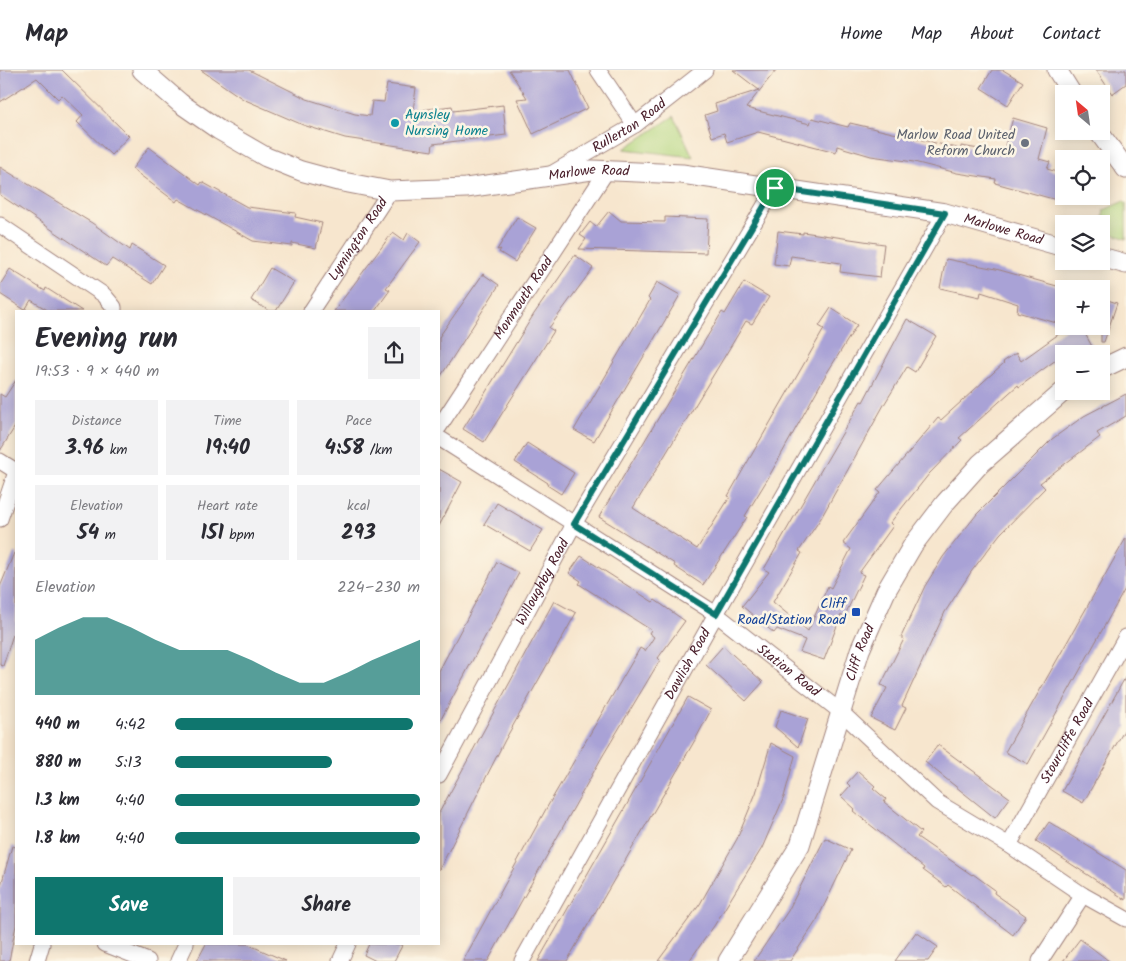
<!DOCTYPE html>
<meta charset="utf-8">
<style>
body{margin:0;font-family:Kalam,sans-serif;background:#f2f2f3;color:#2b2b33;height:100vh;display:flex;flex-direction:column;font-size:19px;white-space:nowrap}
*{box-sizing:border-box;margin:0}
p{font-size:16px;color:#7c7c81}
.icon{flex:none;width:28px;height:28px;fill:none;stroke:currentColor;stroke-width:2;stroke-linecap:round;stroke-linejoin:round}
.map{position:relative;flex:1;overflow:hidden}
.sheet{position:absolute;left:15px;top:240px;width:425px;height:635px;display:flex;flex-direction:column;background:#fff;border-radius:0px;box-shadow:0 2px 12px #0003}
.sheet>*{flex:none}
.needle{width:32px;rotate:331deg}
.tools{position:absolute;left:1055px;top:15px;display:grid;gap:10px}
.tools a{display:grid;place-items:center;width:55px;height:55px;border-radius:0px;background:#fff;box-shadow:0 2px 12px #0003;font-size:25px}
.pin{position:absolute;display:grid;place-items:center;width:42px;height:42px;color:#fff;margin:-21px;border:2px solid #fff;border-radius:50%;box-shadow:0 1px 5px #0007}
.round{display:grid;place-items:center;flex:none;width:52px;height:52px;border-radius:0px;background:#f2f2f3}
.head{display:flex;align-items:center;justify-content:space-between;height:85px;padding:0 20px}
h1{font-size:28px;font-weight:600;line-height:38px}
.stats{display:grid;grid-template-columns:repeat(3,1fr);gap:8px;height:85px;padding:5px 20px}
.stats div{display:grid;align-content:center;border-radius:0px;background:#f2f2f3;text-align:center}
.stats b{font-size:21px;font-weight:600}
.stats small{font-size:14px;font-weight:400}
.stats p{font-size:14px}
.chart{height:140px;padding:10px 20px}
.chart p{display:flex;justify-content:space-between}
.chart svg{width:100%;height:90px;margin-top:5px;fill:#0f766e;opacity:.7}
.cta{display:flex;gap:10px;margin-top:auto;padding:10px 20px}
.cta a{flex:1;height:58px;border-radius:0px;background:#0f766e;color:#fff;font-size:20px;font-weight:600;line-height:58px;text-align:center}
.cta a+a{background:#f2f2f3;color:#2b2b33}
ul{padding:0 20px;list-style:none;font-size:16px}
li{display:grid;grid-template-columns:80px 60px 1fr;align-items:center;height:38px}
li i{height:12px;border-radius:6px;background:#0f766e}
header{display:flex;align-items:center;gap:30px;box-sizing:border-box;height:70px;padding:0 25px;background:#fff;border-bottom:1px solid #e1e1e2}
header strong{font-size:24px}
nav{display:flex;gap:28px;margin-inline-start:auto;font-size:18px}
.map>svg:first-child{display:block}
.green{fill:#b2d67e;stroke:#7e7a54}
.building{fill:#a9a2d6}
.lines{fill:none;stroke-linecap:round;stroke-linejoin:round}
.minor-casing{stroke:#a0827c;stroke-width:17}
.tertiary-casing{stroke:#a0827c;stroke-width:21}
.minor{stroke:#fff;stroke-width:15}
.tertiary{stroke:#fff;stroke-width:19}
.route-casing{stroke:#fff;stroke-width:10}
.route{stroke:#0f766e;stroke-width:6}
.culture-dot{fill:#0f9aa8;stroke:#fcf5e5;stroke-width:2}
.worship-dot{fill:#6b7280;stroke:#fcf5e5;stroke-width:2}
.transit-dot{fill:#1a4fb4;stroke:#fcf5e5;stroke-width:2}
.labels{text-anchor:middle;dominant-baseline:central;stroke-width:5;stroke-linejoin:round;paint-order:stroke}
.culture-label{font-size:14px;fill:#0d838f;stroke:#fcf5e5;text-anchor:start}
.street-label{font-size:14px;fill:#4a1f2b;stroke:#fcf5e5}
.worship-label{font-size:14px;fill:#5b616d;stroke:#fcf5e5;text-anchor:end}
.transit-label{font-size:14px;fill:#164399;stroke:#fcf5e5;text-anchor:end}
</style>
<header>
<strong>Map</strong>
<nav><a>Home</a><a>Map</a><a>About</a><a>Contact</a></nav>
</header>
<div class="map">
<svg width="1126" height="891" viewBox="0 0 1126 891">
<rect width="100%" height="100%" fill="#fcf5e5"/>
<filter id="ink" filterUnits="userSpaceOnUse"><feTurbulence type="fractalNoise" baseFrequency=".02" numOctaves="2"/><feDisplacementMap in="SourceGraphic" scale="10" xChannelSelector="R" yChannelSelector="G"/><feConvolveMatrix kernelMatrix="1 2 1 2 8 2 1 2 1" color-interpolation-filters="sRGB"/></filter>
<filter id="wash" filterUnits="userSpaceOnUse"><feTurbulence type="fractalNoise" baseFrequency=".0096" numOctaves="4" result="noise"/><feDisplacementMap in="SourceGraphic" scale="20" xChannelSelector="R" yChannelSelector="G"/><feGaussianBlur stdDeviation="1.12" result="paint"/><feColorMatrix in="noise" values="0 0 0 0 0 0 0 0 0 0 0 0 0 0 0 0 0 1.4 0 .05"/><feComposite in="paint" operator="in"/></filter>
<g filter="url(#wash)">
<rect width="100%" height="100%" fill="#f7e6ce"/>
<path class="green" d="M 674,46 L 693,87 L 624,79 Z
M 1124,131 L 1126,133 L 1126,169 L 1101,159 L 1104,140 Z"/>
<g id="blocks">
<path class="building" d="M 0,0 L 62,0 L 129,66 L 111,85 L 77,52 L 83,45 L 62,25 L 58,29 L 37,8 L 0,32 Z
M 201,0 L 249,0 L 307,29 L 355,44 L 370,46 L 372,31 L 384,32 L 387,14 L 416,18 L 413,41 L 452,36 L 453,41 L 503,35 L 506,65 L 433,74 L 432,81 L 345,68 L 303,55 L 243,29 Z
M 509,0 L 570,0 L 588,38 L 533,64 L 517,29 L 527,28 Z
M 733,0 L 776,0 L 746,38 L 810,54 L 812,48 L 848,57 L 850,53 L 961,79 L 961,76 L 1003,83 L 1013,48 L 1047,58 L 1039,89 L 1050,92 L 1047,99 L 1064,104 L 1064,132 L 995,113 L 996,109 L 957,103 L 914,92 L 871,86 L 837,76 L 836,82 L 758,62 L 727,72 L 724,63 L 712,67 L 705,45 L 717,41 L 715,34 L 759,20 Z
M 992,0 L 1003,0 L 1023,12 L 1008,35 L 981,18 Z
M 1096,0 L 1126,0 L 1126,14 L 1112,24 Z
M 149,77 L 200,115 L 202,112 L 247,137 L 296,143 L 295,147 L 322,153 L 316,178 L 292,173 L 292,176 L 253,171 L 178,129 L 176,132 L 132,99 Z
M 0,97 L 92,153 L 130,180 L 132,175 L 164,195 L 152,214 L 112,189 L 106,196 L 0,125 Z
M 609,141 L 621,151 L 665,152 L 665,147 L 708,149 L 706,183 L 579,179 L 586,169 L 580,165 L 590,152 L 596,157 Z
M 517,147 L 536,158 L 515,192 L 499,182 L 501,179 L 497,180 Z
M 778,161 L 803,164 L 803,162 L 884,174 L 880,207 L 840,202 L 841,193 L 791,186 L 789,196 L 774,194 Z
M 393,162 L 404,170 L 408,163 L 420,172 L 386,218 L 390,220 L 375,241 L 334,241 Z
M 575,185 L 593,198 L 549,258 L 554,261 L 484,372 L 463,359 L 534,244 Z
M 946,189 L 996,199 L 1064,218 L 1064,255 L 1017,242 L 1018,234 L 981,222 L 980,227 L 940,218 Z
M 270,198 L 294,212 L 276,241 L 270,241 L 251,230 Z
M 10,199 L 45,221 L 46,218 L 82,241 L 49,241 L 31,230 L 25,240 L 0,224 L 0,215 Z
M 483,204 L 499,215 L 439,309 L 439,267 Z
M 657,212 L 680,225 L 594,371 L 574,360 L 650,230 L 648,228 Z
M 744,212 L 769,227 L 752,254 L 746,251 L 633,438 L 697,479 L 730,427 L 728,426 L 824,259 L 819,256 L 831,238 L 857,255 L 825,306 L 767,410 L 745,446 L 747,447 L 703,515 L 674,496 L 675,494 L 599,447 L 722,242 L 725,244 Z
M 1101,228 L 1117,233 L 1104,272 L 1101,272 Z
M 907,249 L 936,266 L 915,302 L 907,297 L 885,333 L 821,448 L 799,481 L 802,483 L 773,532 L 808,561 L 828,516 L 831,518 L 851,479 L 843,473 L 880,422 L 877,420 L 938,348 L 941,350 L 1004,293 L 1003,292 L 1016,283 L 1021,291 L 1070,256 L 1081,256 L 1096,284 L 1064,284 L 1019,317 L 1018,315 L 959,368 L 962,370 L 929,404 L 890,453 L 893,456 L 859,503 L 864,505 L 844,547 L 841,545 L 824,590 L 800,582 L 805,570 L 777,559 L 774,563 L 742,536 L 769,502 L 764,499 L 861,331 L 863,332 Z
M 16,310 L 16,355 L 0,381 L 0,324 L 5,327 Z
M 1126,324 L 1126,346 L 1097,363 L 1100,367 L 1040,413 L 1045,418 L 1000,464 L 971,502 L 945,542 L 902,636 L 906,638 L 895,660 L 871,648 L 887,618 L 881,615 L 904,569 L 901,567 L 925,516 L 943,487 L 977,444 L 1052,369 L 1084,346 Z
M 527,373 L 574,403 L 561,424 L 547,415 L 548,413 L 515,392 Z
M 439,399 L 462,412 L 439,456 Z
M 497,433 L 543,460 L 530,481 L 484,454 Z
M 1126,468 L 1126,517 L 1028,694 L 1005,682 Z
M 14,483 L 16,483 L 16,555 L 3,596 L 0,595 L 0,517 Z
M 581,486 L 653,532 L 655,530 L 685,551 L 658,588 L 660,590 L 602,687 L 488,891 L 463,891 L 546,739 L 632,592 L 640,578 L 645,581 L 654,567 L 649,563 L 651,560 L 579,514 L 581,511 L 569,503 Z
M 497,492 L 519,503 L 439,653 L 439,601 Z
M 554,531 L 576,543 L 505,670 L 439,800 L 439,743 Z
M 723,576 L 763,612 L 746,631 L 706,595 Z
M 1126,606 L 1126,657 L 1083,733 L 1062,721 Z
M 688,627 L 711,640 L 695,670 L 567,891 L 538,891 Z
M 781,640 L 808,649 L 798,677 L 775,657 Z
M 771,673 L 795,686 L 784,727 L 762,778 L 714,856 L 689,891 L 658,891 L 700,834 L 737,769 L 756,723 Z
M 938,675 L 1010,728 L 995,748 L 925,692 Z
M 858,701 L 875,716 L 873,718 L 886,729 L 884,732 L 921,762 L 917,767 L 972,805 L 973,804 L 995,820 L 994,823 L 1026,846 L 1013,865 L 948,815 L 946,817 L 923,800 L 924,798 L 853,741 L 855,739 L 841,726 L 850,716 L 847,713 Z
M 1049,752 L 1126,800 L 1126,830 L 1036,771 Z
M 825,768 L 851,780 L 817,850 L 790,891 L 754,891 L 788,841 Z
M 12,776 L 16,777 L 16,855 L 9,891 L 0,891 L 0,819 Z
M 916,862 L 938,877 L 928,891 L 895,891 Z
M 1080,869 L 1092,878 L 1109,891 L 1063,891 Z
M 206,874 L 247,874 L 286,891 L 197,891 Z
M 369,874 L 403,874 L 394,891 L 376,891 L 364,885 Z"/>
</g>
</g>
<g filter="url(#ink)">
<use href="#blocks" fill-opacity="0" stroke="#a0827c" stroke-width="1"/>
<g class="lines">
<defs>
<g id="minor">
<path d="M 598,0 L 635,55"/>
<path id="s1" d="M 551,104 L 635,55 L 705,0"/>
<path d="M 0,155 L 104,225 L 114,237 L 114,241"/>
<path id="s2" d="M 311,241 L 390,121"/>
<path id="s3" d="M 439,357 L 608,99"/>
<path id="s4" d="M 439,368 L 716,544 L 841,642 L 937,732 L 1009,775 L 1083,825 L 1126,849"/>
<path d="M 0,391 L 16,401"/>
<path d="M 0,449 L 16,402"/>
<path id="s5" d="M 439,705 L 574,454 L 775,118"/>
<path id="s6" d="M 1009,775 L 1126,567"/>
<path d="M 105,874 L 148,891"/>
<path d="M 37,891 L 42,874"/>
<path d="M 178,891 L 186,874"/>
<path d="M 340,891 L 348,874"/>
<path id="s7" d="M 522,891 L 716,544 L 945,143"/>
<path d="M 1040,891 L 1083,825"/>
</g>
<g id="tertiary">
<path id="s8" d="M 142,0 L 180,33 L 219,60 L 266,87 L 301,101 L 338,111 L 390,121 L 466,118 L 592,100 L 682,104 L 945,143 L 1064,177"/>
<path d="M 1057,0 L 1072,24"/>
<path d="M 1098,61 L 1126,99"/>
<path d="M 1101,187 L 1126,194"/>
<path d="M 1101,299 L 1126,287"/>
<path id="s9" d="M 728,891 L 800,775 L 860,580 L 886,521 L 913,475 L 945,433 L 980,394 L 1064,321"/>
</g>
</defs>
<use href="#minor" class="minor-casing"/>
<use href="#tertiary" class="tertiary-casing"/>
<use href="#minor" class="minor"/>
<use href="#tertiary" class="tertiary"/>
</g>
</g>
<g class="lines" filter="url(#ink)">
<defs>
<path id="route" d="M 775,118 L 945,143 L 716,544 L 574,454 Z"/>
</defs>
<use href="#route" class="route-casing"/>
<use href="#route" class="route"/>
</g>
<circle class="culture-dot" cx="395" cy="53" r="5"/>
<circle class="worship-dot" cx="1025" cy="73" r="5"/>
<rect class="transit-dot" x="851" y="537" width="10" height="10" rx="2.5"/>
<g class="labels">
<g class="culture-label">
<text x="405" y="45">Aynsley<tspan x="405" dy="16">Nursing Home</tspan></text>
</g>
<g class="street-label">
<text stroke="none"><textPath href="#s1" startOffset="92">Rullerton Road</textPath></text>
<text stroke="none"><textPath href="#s8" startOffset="481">Marlowe Road</textPath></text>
<text stroke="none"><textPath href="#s8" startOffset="901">Marlowe Road</textPath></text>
<text stroke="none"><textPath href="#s2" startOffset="86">Lymington Road</textPath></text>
<text stroke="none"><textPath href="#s3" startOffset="154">Monmouth Road</textPath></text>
<text stroke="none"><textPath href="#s5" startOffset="219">Willoughby Road</textPath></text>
<text stroke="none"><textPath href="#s9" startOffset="338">Cliff Road</textPath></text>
<text stroke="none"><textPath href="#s7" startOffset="340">Dawlish Road</textPath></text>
<text stroke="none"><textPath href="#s4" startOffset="420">Station Road</textPath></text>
<text stroke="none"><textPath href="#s6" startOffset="119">Stourcliffe Road</textPath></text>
</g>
<g class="worship-label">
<text x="1015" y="65">Marlow Road United<tspan x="1015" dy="16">Reform Church</tspan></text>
</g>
<g class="transit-label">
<text x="846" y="534">Cliff<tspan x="846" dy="16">Road/Station Road</tspan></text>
</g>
</g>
</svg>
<div class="tools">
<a><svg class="needle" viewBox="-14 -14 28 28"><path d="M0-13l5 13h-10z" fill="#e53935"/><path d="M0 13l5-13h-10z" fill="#7c7c81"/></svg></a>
<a><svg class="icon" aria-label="locate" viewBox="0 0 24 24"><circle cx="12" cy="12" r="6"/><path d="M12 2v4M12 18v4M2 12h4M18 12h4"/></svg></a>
<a><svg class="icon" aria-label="layers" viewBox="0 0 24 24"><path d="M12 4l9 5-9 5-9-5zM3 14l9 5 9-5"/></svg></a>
<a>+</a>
<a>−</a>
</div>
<div class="pin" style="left:775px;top:118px;background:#1e9e55"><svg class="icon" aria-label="arrive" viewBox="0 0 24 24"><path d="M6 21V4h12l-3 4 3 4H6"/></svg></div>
<section class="sheet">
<div class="head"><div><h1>Evening run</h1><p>19:53 · 9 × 440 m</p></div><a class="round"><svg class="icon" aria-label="share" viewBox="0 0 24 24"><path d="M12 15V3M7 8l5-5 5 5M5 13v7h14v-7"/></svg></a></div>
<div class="stats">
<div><p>Distance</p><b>3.96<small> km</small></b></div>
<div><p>Time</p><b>19:40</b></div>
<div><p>Pace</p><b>4:58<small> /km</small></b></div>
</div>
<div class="stats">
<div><p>Elevation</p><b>54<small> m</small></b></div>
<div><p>Heart rate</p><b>151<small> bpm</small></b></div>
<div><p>kcal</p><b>293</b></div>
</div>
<div class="chart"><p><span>Elevation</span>224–230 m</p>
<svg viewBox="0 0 160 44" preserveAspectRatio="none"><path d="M0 44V17L10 11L20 6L30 6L40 11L50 17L60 22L70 22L80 22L90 27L100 33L110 38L120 38L130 33L140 27L150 22L160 17V44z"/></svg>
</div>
<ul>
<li><b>440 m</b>4:42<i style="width:97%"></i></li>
<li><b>880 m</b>5:13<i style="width:64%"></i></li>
<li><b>1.3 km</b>4:40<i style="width:100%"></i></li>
<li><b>1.8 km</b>4:40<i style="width:100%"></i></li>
</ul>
<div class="cta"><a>Save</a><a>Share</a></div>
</section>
</div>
